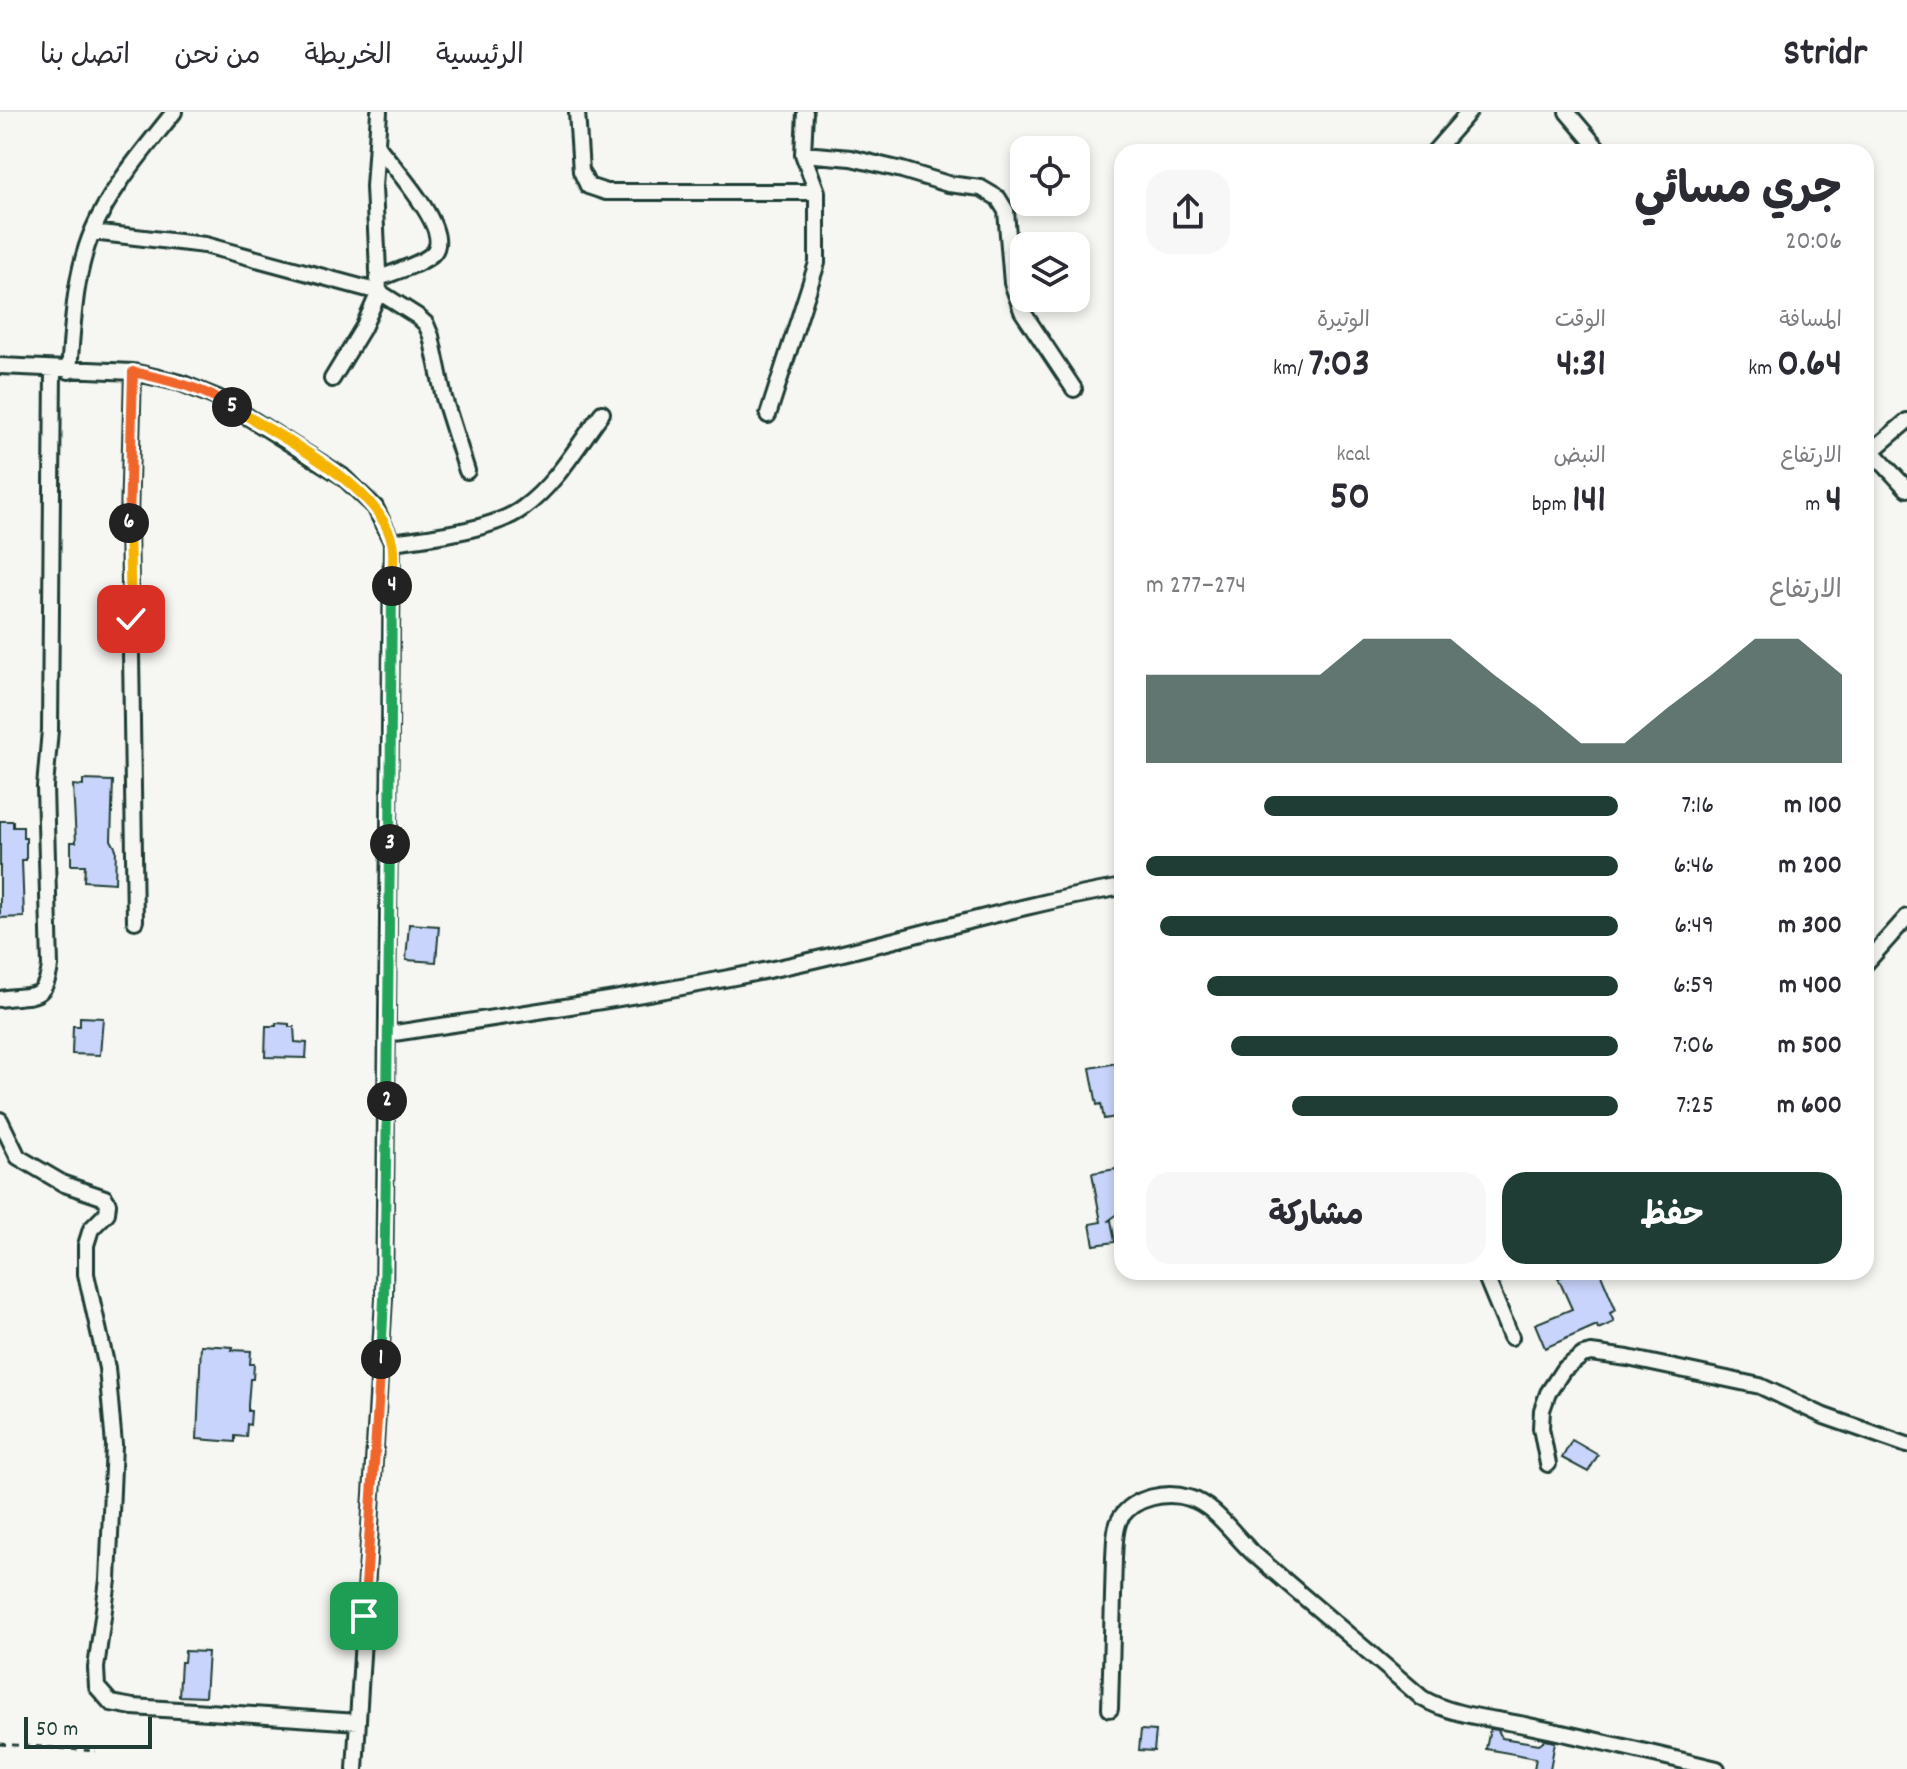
<!DOCTYPE html>
<html lang="ar">
<meta charset="utf-8">
<style>
body{margin:0;font-family:Dekko,"Playpen Sans Arabic",sans-serif;background:#f7f7f7;color:#2b2b33;direction:rtl;height:100vh;display:flex;flex-direction:column;font-size:30px;white-space:nowrap}
*{box-sizing:border-box;margin:0}
p{font-size:26px;color:#7c7c81}
.icon{flex:none;width:44px;height:44px;fill:none;stroke:currentColor;stroke-width:2;stroke-linecap:round;stroke-linejoin:round}
.map{position:relative;flex:1;overflow:hidden;direction:ltr}
.drawer{position:absolute;left:1114px;top:32px;width:760px;height:1136px;display:flex;flex-direction:column;background:#fff;border-radius:24px;box-shadow:0 4px 12px #0003;direction:rtl}
.drawer>*{flex:none}
.tools{position:absolute;left:1010px;top:24px;display:grid;gap:16px}
.tools a{display:grid;place-items:center;width:80px;height:80px;border-radius:16px;background:#fff;box-shadow:0 4px 12px #0003;font-size:40px}
.scale{position:absolute;left:24px;bottom:20px;width:128px;box-sizing:border-box;padding-left:8px;border:4px solid #1f3d34;border-top:0;font-size:22px;line-height:28px;white-space:nowrap;color:#1f3d34;-webkit-text-stroke:6px #f6f6f2;paint-order:stroke}
.pin{position:absolute;display:grid;place-items:center;width:68px;height:68px;color:#fff;margin:-34px;border-radius:16px;box-shadow:0 4px 12px #0006}
.km{position:absolute;width:40px;height:40px;margin:-20px;border-radius:50%;background:#222;color:#fff;font-size:22px;line-height:40px;text-align:center}
.round{display:grid;place-items:center;flex:none;width:84px;height:84px;border-radius:24px;background:#f7f7f7}
.summary{display:flex;align-items:center;justify-content:space-between;height:136px;padding:0 32px}
h1{font-size:44px;font-weight:700;line-height:60px}
.figures{display:grid;grid-template-columns:repeat(3,1fr);gap:12px;height:136px;padding:8px 32px}
.figures div{display:grid;align-content:center}
.figures b{font-size:40px;font-weight:700}
.figures small{font-size:22px;font-weight:400}
.figures p{font-size:22px}
.chart{height:224px;padding:16px 32px}
.chart p{display:flex;justify-content:space-between}
.chart svg{width:100%;height:144px;margin-top:8px;fill:#1f3d34;opacity:.7}
.cta{display:flex;gap:16px;margin-top:auto;padding:16px 32px}
.cta a{flex:1;height:92px;border-radius:24px;background:#1f3d34;color:#fff;font-size:32px;font-weight:700;line-height:92px;text-align:center}
.cta a+a{background:#f7f7f7;color:#2b2b33}
ul{padding:0 32px;list-style:none;font-size:26px}
li{display:grid;grid-template-columns:128px 96px 1fr;align-items:center;height:60px}
li i{height:20px;border-radius:10px;background:#1f3d34}
header{display:flex;align-items:center;gap:48px;box-sizing:border-box;height:112px;padding:0 40px;background:#fff;border-bottom:2px solid #e1e1e2}
header strong{font-size:38px}
nav{display:flex;gap:44px;margin-inline-start:auto;font-size:28px}
.map>svg:first-child{display:block}
.building{fill:#c8d4fb;stroke:#1f3d34;stroke-width:2}
.lines{fill:none;stroke-linecap:round;stroke-linejoin:round}
.minor-casing{stroke:#1f3d34;stroke-width:20}
.path{stroke:#1f3d34;stroke-width:3;stroke-dasharray:6 6;stroke-linecap:butt}
.minor{stroke:#f6f6f2;stroke-width:14}
.split-1-casing{stroke:#fff;stroke-width:16}
.split-2-casing{stroke:#fff;stroke-width:16}
.split-3-casing{stroke:#fff;stroke-width:16}
.split-4-casing{stroke:#fff;stroke-width:16}
.split-5-casing{stroke:#fff;stroke-width:16}
.split-6-casing{stroke:#fff;stroke-width:16}
.split-7-casing{stroke:#fff;stroke-width:16}
.split-1{stroke:#f0652b;stroke-width:10}
.split-2{stroke:#22a559;stroke-width:10}
.split-3{stroke:#22a559;stroke-width:10}
.split-4{stroke:#22a559;stroke-width:10}
.split-5{stroke:#f5b400;stroke-width:10}
.split-6{stroke:#f0652b;stroke-width:10}
.split-7{stroke:#f5b400;stroke-width:10}
</style>
<header>
<strong>Stridr</strong>
<nav><a>الرئيسية</a><a>الخريطة</a><a>من نحن</a><a>اتصل بنا</a></nav>
</header>
<div class="map">
<svg width="1907" height="1657" viewBox="0 0 1907 1657">
<rect width="100%" height="100%" fill="#f6f6f2"/>
<filter id="ink" filterUnits="userSpaceOnUse"><feTurbulence type="fractalNoise" baseFrequency=".0125" numOctaves="2"/><feDisplacementMap in="SourceGraphic" scale="16" xChannelSelector="R" yChannelSelector="G"/><feConvolveMatrix kernelMatrix="1 2 1 2 8 2 1 2 1" color-interpolation-filters="sRGB"/></filter>
<g filter="url(#ink)">
<path class="building" d="M 83,668 L 113,669 L 111,728 L 116,737 L 115,771 L 84,769 L 85,753 L 71,753 L 71,730 L 76,730 L 73,673 L 83,674 Z
M 0,709 L 13,709 L 13,715 L 23,715 L 23,726 L 26,726 L 26,748 L 22,748 L 24,805 L 0,806 Z
M 409,812 L 439,814 L 436,850 L 406,848 Z
M 80,905 L 103,906 L 100,943 L 72,942 L 73,914 L 80,914 Z
M 276,911 L 289,912 L 289,915 L 294,915 L 295,930 L 307,931 L 306,946 L 265,945 L 266,914 L 276,914 Z
M 1117,951 L 1120,967 L 1122,967 L 1122,1004 L 1104,1007 L 1101,992 L 1097,993 L 1090,956 Z
M 1122,1056 L 1122,1099 L 1108,1109 L 1111,1108 L 1115,1130 L 1094,1133 L 1090,1112 L 1101,1110 L 1092,1061 Z
M 1572,1160 L 1600,1160 L 1616,1198 L 1610,1201 L 1614,1210 L 1598,1217 L 1597,1213 L 1545,1236 L 1535,1212 L 1572,1197 L 1558,1166 Z
M 201,1233 L 233,1235 L 232,1238 L 251,1239 L 250,1252 L 254,1252 L 253,1267 L 250,1267 L 248,1293 L 248,1299 L 251,1299 L 250,1313 L 247,1312 L 246,1325 L 235,1324 L 235,1330 L 197,1327 Z
M 1572,1328 L 1598,1343 L 1588,1360 L 1562,1346 Z
M 185,1539 L 208,1540 L 205,1585 L 179,1584 L 181,1550 L 184,1550 Z
M 1490,1617 L 1498,1618 L 1502,1626 L 1539,1632 L 1545,1628 L 1555,1630 L 1550,1657 L 1534,1657 L 1536,1646 L 1486,1637 Z
M 1141,1618 L 1156,1619 L 1154,1639 L 1139,1638 Z"/>
<g class="lines">
<defs>
<path id="minor" d="M 577,0 L 581,59 L 588,74 L 606,80 L 817,80
M 1567,0 L 1601,40
M 1434,40 L 1469,0
M 803,42 L 851,46 L 902,58 L 948,72 L 981,76 L 998,86 L 1006,99 L 1012,171 L 1022,199 L 1074,277
M 92,120 L 205,133 L 379,180 L 417,204 L 426,212 L 431,224 L 444,286 L 467,359
M 377,167 C 391,161 426,151 434,140 C 452,118 392,53 378,35
M 0,254 L 133,260 L 181,271 L 218,286 L 342,364 L 375,395 L 392,430 L 384,1187 L 355,1657
M 69,259 C 73,212 74,162 93,118 C 112,74 145,37 174,0
M 133,260 L 129,407 L 135,809
M 332,267 L 363,216 L 379,180 L 374,75 L 379,0
M 768,303 L 817,151 L 817,80 L 803,42 L 805,0
M 1866,333 L 1907,377
M 1866,344 L 1907,309
M 392,430 C 429,425 494,418 523,396 C 556,372 578,333 602,301
M 1866,851 L 1907,805
M 0,887 C 30,881 45,892 50,854 L 45,675 L 50,618 L 53,258
M 388,922 C 525,901 661,882 796,852 C 905,828 1012,794 1122,775
M 0,1008 L 18,1045 L 64,1072 L 105,1086 L 108,1092 L 107,1101 L 91,1117 L 86,1133 L 86,1162 L 107,1256 L 114,1333 L 108,1468 L 96,1556 L 97,1575 L 111,1591 L 133,1595 L 358,1610
M 1484,1160 L 1511,1225
M 1548,1352 L 1541,1316 L 1542,1298 L 1548,1281 L 1563,1258 L 1583,1243 L 1591,1241 L 1628,1246 L 1760,1274 L 1824,1304 L 1907,1333
M 1110,1597 L 1114,1446 C 1115,1433 1114,1416 1121,1405 C 1135,1385 1166,1379 1189,1386 C 1215,1393 1234,1424 1253,1441 C 1309,1490 1366,1537 1422,1586 C 1454,1605 1494,1606 1529,1614 C 1592,1627 1655,1642 1717,1657"/>
</defs>
<use href="#minor" class="minor-casing"/>
<path class="path" d="M 0,1632 L 96,1639"/>
<use href="#minor" class="minor"/>
</g>
</g>
<g class="lines" filter="url(#ink)">
<defs>
<path id="split-1" d="M 364,1504 L 381,1247"/>
<path id="split-2" d="M 381,1247 L 384,1187 L 387,989"/>
<path id="split-3" d="M 387,989 L 390,732"/>
<path id="split-4" d="M 390,732 L 392,474"/>
<path id="split-5" d="M 232,295 C 280,325 379,373 392,430 C 395,443 392,460 392,474"/>
<path id="split-6" d="M 129,411 L 133,260 C 168,268 201,275 232,295"/>
<path id="split-7" d="M 129,411 L 131,507"/>
</defs>
<use href="#split-1" class="split-1-casing"/>
<use href="#split-2" class="split-2-casing"/>
<use href="#split-3" class="split-3-casing"/>
<use href="#split-4" class="split-4-casing"/>
<use href="#split-5" class="split-5-casing"/>
<use href="#split-6" class="split-6-casing"/>
<use href="#split-7" class="split-7-casing"/>
<use href="#split-1" class="split-1"/>
<use href="#split-2" class="split-2"/>
<use href="#split-3" class="split-3"/>
<use href="#split-4" class="split-4"/>
<use href="#split-5" class="split-5"/>
<use href="#split-6" class="split-6"/>
<use href="#split-7" class="split-7"/>
</g>
</svg>
<div class="tools">
<a><svg class="icon" aria-label="locate" viewBox="0 0 24 24"><circle cx="12" cy="12" r="6"/><path d="M12 2v4M12 18v4M2 12h4M18 12h4"/></svg></a>
<a><svg class="icon" aria-label="layers" viewBox="0 0 24 24"><path d="M12 4l9 5-9 5-9-5zM3 14l9 5 9-5"/></svg></a>
</div>
<div class="scale">50 m</div>
<div class="pin" style="left:364px;top:1504px;background:#1e9e55"><svg class="icon" aria-label="arrive" viewBox="0 0 24 24"><path d="M6 21V4h12l-3 4 3 4H6"/></svg></div>
<div class="pin" style="left:131px;top:507px;background:#d93025"><svg class="icon" aria-label="check" viewBox="0 0 24 24"><path d="M5 12l5 5 9-10"/></svg></div>
<b class="km" style="left:381px;top:1247px">1</b>
<b class="km" style="left:387px;top:989px">2</b>
<b class="km" style="left:390px;top:732px">3</b>
<b class="km" style="left:392px;top:474px">4</b>
<b class="km" style="left:232px;top:295px">5</b>
<b class="km" style="left:129px;top:411px">6</b>
<section class="drawer">
<div class="summary"><div><h1>جري مسائي</h1><p>20:06</p></div><a class="round"><svg class="icon" aria-label="share" viewBox="0 0 24 24"><path d="M12 15V3M7 8l5-5 5 5M5 13v7h14v-7"/></svg></a></div>
<div class="figures">
<div><p>المسافة</p><b>0.64<small> km</small></b></div>
<div><p>الوقت</p><b>4:31</b></div>
<div><p>الوتيرة</p><b>7:03<small> /km</small></b></div>
</div>
<div class="figures">
<div><p>الارتفاع</p><b>4<small> m</small></b></div>
<div><p>النبض</p><b>141<small> bpm</small></b></div>
<div><p>kcal</p><b>50</b></div>
</div>
<div class="chart"><p><span>الارتفاع</span>274–277 m</p>
<svg viewBox="0 0 160 44" preserveAspectRatio="none"><path d="M0 44V17L10 17L20 17L30 17L40 17L50 6L60 6L70 6L80 17L90 27L100 38L110 38L120 27L130 17L140 6L150 6L160 17V44z"/></svg>
</div>
<ul>
<li><b>100 m</b>7:16<i style="width:75%"></i></li>
<li><b>200 m</b>6:46<i style="width:100%"></i></li>
<li><b>300 m</b>6:49<i style="width:97%"></i></li>
<li><b>400 m</b>6:59<i style="width:87%"></i></li>
<li><b>500 m</b>7:06<i style="width:82%"></i></li>
<li><b>600 m</b>7:25<i style="width:69%"></i></li>
</ul>
<div class="cta"><a>حفظ</a><a>مشاركة</a></div>
</section>
</div>
